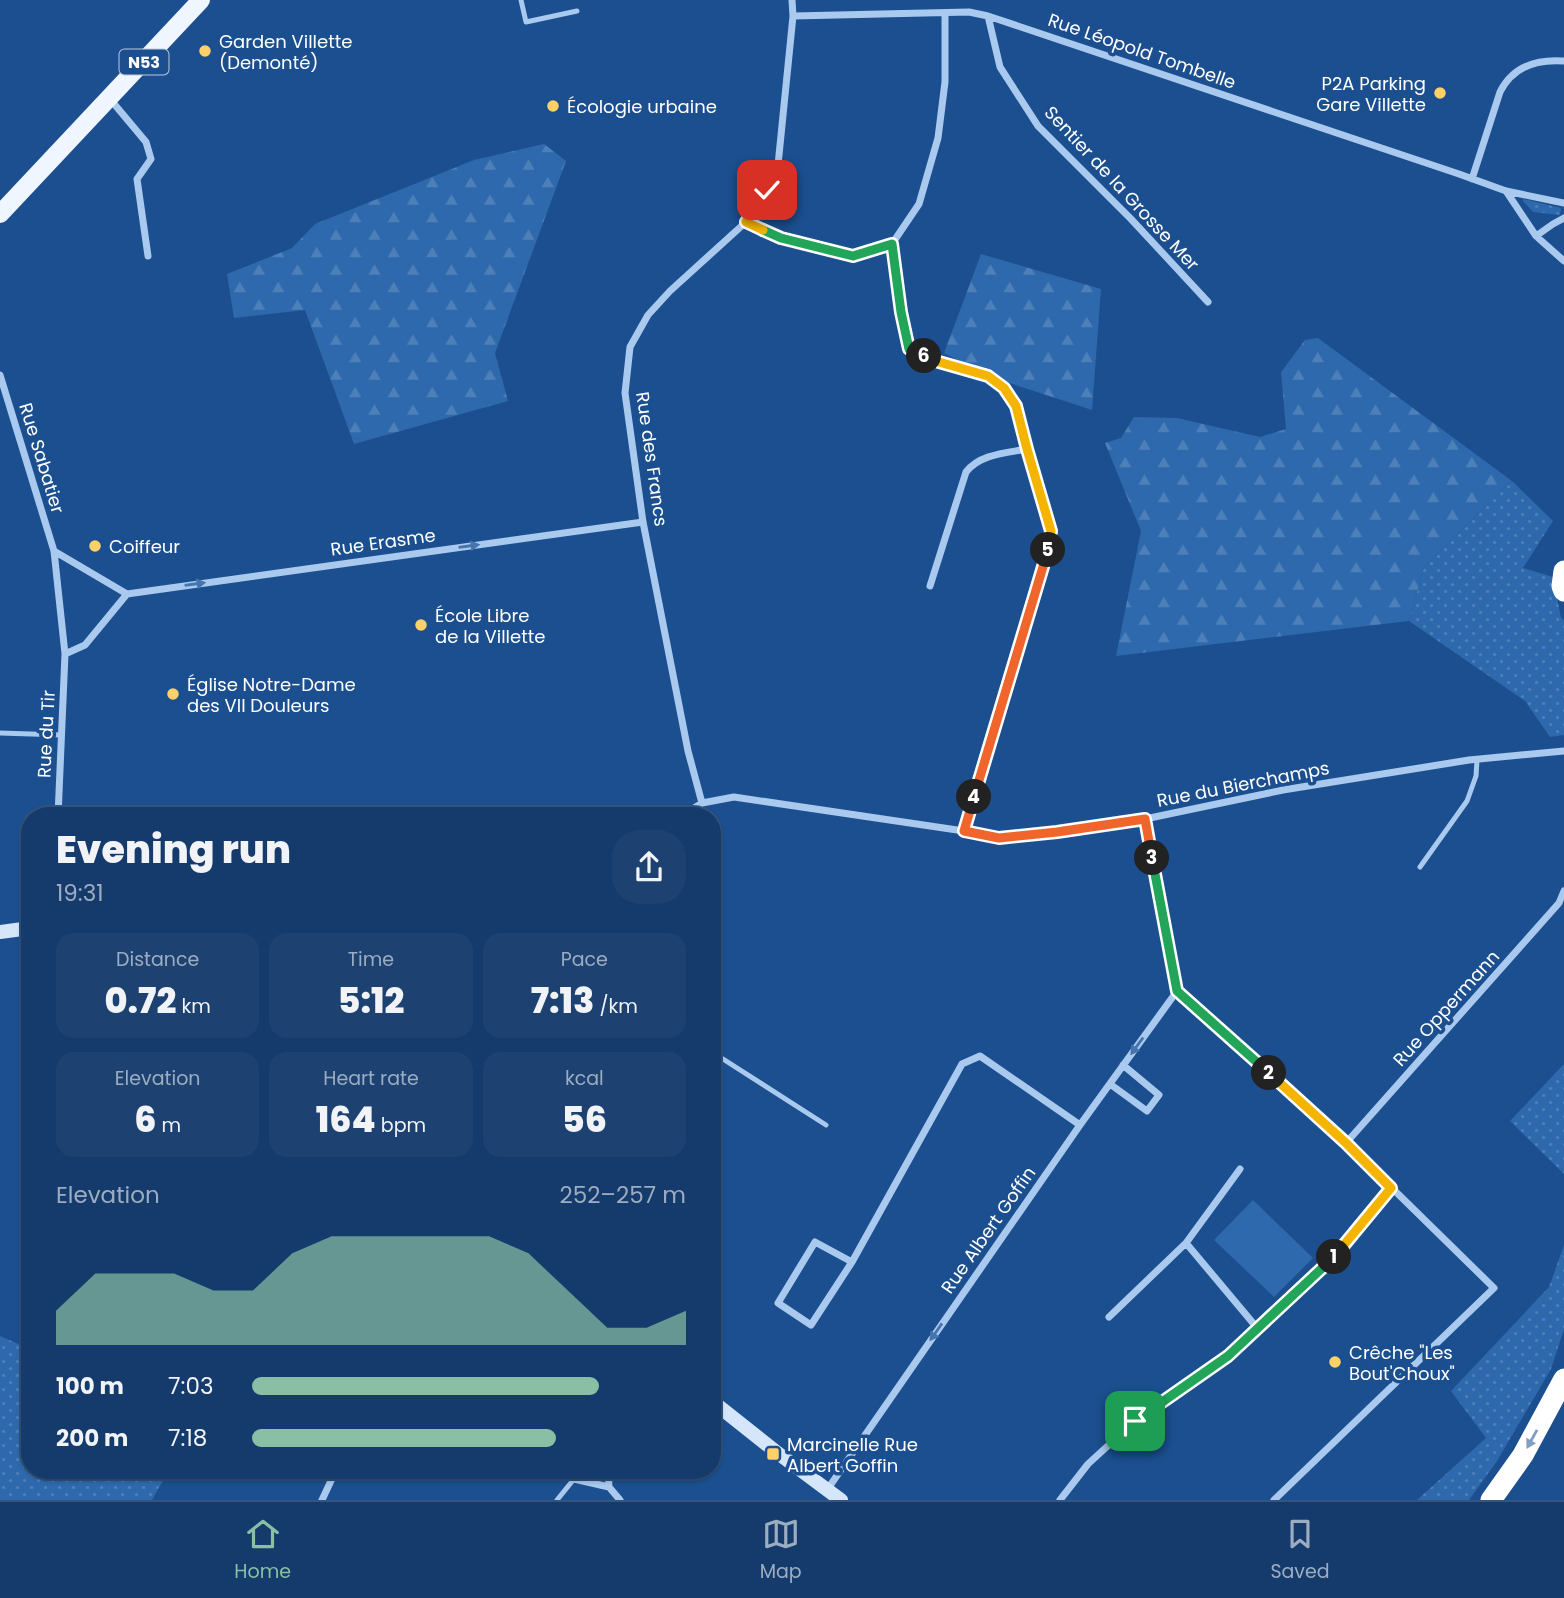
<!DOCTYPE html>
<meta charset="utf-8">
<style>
body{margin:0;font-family:Poppins,sans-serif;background:#1d4271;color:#f1f3f6;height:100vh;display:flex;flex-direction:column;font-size:26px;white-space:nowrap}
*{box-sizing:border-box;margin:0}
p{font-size:23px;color:#9dadc1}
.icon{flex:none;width:38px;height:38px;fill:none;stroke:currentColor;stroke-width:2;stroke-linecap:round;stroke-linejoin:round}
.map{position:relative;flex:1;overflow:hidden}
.sheet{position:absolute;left:21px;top:807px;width:700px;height:672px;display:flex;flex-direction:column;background:#143b6b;border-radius:28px;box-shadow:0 2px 5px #0004,0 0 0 2px #33557e}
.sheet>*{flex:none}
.pin{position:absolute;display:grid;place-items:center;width:60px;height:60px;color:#fff;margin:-30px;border-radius:14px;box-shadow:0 4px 10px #0006}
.km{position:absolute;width:35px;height:35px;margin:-18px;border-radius:50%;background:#222;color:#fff;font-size:19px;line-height:35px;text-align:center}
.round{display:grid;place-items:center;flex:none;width:74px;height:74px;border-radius:28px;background:#1d4271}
.headline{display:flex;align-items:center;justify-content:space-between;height:119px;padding:0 35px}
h1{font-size:38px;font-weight:800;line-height:52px}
.figures{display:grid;grid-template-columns:repeat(3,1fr);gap:10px;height:119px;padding:7px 35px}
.figures div{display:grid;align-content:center;border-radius:18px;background:#1d4271;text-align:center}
.figures b{font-size:35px;font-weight:800}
.figures small{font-size:19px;font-weight:400}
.figures p{font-size:19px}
.chart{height:196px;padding:14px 35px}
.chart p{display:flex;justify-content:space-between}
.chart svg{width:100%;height:126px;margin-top:7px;fill:#8abfa5;opacity:.7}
ul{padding:0 35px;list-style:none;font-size:23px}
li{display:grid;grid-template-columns:112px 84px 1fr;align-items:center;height:52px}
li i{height:18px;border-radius:9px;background:#8abfa5}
.tab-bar{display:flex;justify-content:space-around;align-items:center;height:98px;border-top:2px solid #33557e;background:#143b6b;font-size:19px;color:#9dadc1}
.tab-bar a{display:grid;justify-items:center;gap:4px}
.tab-bar .on{color:#8abfa5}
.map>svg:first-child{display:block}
.green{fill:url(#green-dots)}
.forest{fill:url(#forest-firs)}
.pitch{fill:#2e69ad}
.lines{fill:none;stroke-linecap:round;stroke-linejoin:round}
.lane{stroke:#a9c9ee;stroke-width:5}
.street{stroke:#a9c9ee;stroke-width:7}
.secondary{stroke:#d6e6fa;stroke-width:14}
.primary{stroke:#f0f6ff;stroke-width:18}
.highway{stroke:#fff;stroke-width:21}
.oneway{fill:#4674ac}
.oneway2{fill:#829ec1}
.split-1-casing{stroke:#fff;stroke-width:14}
.split-2-casing{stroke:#fff;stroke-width:14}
.split-3-casing{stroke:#fff;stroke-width:14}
.split-4-casing{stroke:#fff;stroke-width:14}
.split-5-casing{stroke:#fff;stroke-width:14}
.split-6-casing{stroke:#fff;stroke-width:14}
.split-7-casing{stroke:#fff;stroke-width:14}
.split-8-casing{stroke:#fff;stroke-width:14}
.split-1{stroke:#22a559;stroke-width:9}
.split-2{stroke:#f5b400;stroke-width:9}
.split-3{stroke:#22a559;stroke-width:9}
.split-4{stroke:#f0652b;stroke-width:9}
.split-5{stroke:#f0652b;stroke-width:9}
.split-6{stroke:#f5b400;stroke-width:9}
.split-7{stroke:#22a559;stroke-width:9}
.split-8{stroke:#f5b400;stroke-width:9}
.poi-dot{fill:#ffd166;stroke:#1b4f8f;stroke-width:2.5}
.labels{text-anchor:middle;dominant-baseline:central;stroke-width:7;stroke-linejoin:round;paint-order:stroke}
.shield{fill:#1b4f8f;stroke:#bbcadd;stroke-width:2}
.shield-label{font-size:16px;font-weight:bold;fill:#fff}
.poi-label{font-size:18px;fill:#fff;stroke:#1b4f8f;text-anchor:start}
.street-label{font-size:18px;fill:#fff;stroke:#1b4f8f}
</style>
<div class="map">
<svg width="1564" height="1500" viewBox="0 0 1564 1500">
<defs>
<pattern id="green-dots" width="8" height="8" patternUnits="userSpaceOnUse" patternTransform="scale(1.75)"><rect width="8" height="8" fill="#2e69ad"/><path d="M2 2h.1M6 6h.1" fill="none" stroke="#4d80b9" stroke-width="1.8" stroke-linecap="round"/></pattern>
<pattern id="forest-firs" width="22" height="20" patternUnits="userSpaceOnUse" patternTransform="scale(1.75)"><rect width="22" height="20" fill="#2e69ad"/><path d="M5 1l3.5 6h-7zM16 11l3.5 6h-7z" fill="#4d80b9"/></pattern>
</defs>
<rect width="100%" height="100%" fill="#1b4f8f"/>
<path class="green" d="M 1523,199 L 1561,208 L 1560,215 L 1533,212 L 1523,201 Z
M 1512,481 L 1553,521 L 1523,568 L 1553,577 L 1561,618 L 1564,620 L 1564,735 L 1550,737 L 1525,701 L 1409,621 L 1424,567 Z
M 1564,1064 L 1564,1174 L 1510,1121 Z
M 1564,1245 L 1564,1329 L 1551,1369 L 1497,1461 L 1469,1500 L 1417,1500 L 1486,1438 L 1451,1391 L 1549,1287 Z
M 0,1336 L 30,1349 L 30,1470 L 169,1470 L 152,1500 L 0,1500 Z"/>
<path class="forest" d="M 544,144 L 566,161 L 495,353 L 508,401 L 354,444 L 305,310 L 234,318 L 227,274 L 292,248 L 315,224 L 474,160 Z
M 981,254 L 1101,289 L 1092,410 L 988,376 L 944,353 Z
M 1318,338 L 1512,481 L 1424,567 L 1409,621 L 1116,656 L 1141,531 L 1105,443 L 1121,438 L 1134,417 L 1177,418 L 1260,437 L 1286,429 L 1281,372 L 1305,340 Z"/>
<path class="pitch" d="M 1253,1200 L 1313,1258 L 1274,1297 L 1214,1240 Z"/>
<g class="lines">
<path class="lane" d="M 521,0 L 526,22 L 577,11
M 0,733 L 62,735
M 1420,867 L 1467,801 L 1476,776 L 1477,760
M 712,1052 L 826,1125
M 557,1500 L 574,1479"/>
<path class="street" d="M 793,16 L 969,12 L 988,16 L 1459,174 L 1506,191 L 1564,203
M 988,16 L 1000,67 L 1038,126 L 1131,219 L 1208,302
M 110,99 L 146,142 L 151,159 L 137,179 L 148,256
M 1472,179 L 1500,92 C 1513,66 1537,59 1564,61
M 1506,191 L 1536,236 L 1564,261
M 746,222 L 781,238 L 853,256 L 892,244 L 919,204 L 938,138 L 945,82 L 945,14
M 1536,236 L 1553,224 L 1564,218
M 892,244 L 901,312 L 909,349 L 939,362 L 988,376 L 1004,388 L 1016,406 L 1027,449 L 1051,531 L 1050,545 L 1030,616 L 964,831
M 0,375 L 54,551 L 65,654 L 85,645 L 127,594 L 54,551
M 930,586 L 966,472 C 980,454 1006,453 1027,449
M 127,594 L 643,522
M 702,803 L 688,751 L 643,522 L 625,393 L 630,347 L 648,315 L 670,291 L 746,222 L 767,190 L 778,165 L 793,16 L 792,0
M 58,816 L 65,654
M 682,816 L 702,803 L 734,797 L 964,831 L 999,837 L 1057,833 L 1145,819 L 1283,790 L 1469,760 L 1564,751
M 1145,819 L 1177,991 L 1346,1143 L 1494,1288 L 1274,1500
M 1110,1084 L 1147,1111 L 1159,1095 L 1123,1065
M 1346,1143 L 1559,903 L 1564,891
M 1186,1243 L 1240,1169
M 852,1262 L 815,1242 L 778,1303 L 811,1325 L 852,1262 L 962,1064 L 980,1056 L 1080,1125
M 1109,1317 L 1186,1243 L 1258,1329
M 578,1470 L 574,1479 L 609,1487 L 608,1470
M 609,1487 L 620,1500
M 827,1490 L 1080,1125 L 1177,991
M 322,1500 L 336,1470
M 1060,1500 L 1088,1464 L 1135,1421 L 1228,1356 L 1330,1261 L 1391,1188"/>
<path class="secondary" d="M 0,932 L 30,928
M 712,1401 L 775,1451 L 841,1500"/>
<path class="primary" d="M 0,214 L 201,0"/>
<path class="highway" d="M 1564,571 L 1562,586 L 1564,591
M 1491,1500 L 1523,1455 L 1564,1379"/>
</g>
<defs><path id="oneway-solid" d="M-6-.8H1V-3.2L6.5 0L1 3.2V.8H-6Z" transform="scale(1.75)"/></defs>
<g class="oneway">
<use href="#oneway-solid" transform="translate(469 546) rotate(-8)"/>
<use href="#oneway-solid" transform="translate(195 584) rotate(-8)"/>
<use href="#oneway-solid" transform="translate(1137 1046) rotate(126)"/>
<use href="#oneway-solid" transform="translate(936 1332) rotate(125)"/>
</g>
<use class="oneway2" href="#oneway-solid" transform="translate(1532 1439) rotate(119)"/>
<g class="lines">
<defs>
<path id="split-1" d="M 1135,1421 L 1228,1356 L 1334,1257"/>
<path id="split-2" d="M 1269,1073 L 1346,1143 L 1391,1188 L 1334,1257"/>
<path id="split-3" d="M 1152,858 L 1177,991 L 1269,1073"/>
<path id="split-4" d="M 974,797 L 964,831 L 999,838 L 1057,832 L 1145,819 L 1152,858"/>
<path id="split-5" d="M 974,797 L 1048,550"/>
<path id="split-6" d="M 924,356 L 939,362 L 988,376 L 1004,388 L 1016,406 L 1027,449 L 1051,531 L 1048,550"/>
<path id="split-7" d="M 763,230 L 781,238 L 853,256 L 892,244 L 901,312 L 909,349 L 924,356"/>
<path id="split-8" d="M 763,230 L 746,222 L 767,190"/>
</defs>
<use href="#split-1" class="split-1-casing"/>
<use href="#split-2" class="split-2-casing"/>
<use href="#split-3" class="split-3-casing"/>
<use href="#split-4" class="split-4-casing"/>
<use href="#split-5" class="split-5-casing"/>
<use href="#split-6" class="split-6-casing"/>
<use href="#split-7" class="split-7-casing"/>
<use href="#split-8" class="split-8-casing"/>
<use href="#split-1" class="split-1"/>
<use href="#split-2" class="split-2"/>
<use href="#split-3" class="split-3"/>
<use href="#split-4" class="split-4"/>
<use href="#split-5" class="split-5"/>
<use href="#split-6" class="split-6"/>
<use href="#split-7" class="split-7"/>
<use href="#split-8" class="split-8"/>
</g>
<g class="poi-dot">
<circle cx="205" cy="51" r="7"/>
<circle cx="1440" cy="93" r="7"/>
<circle cx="553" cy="106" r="7"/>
<circle cx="95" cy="546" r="7"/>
<circle cx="421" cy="625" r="7"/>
<circle cx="173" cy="694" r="7"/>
<circle cx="1335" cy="1362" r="7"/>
<rect x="766" y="1447" width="14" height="14" rx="3.5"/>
</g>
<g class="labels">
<rect class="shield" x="119.5" y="49.5" width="49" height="25" rx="5"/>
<g class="shield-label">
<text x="144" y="62">N53</text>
</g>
<g class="poi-label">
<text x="219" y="41">Garden Villette<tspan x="219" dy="21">(Demonté)</tspan></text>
<text x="1426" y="83" text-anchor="end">P2A Parking<tspan x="1426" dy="21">Gare Villette</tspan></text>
<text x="567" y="106">Écologie urbaine</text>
<text x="109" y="546">Coiffeur</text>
<text x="435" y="615">École Libre<tspan x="435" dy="21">de la Villette</tspan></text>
<text x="187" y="684">Église Notre-Dame<tspan x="187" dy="21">des VII Douleurs</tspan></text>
<text x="1349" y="1352">Crêche "Les<tspan x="1349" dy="21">Bout'Choux"</tspan></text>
<text x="787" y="1444">Marcinelle Rue<tspan x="787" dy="21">Albert Goffin</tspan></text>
</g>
<g class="street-label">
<text transform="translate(1142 51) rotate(19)">Rue Léopold Tombelle</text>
<text transform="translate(1122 188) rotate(47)">Sentier de la Grosse Mer</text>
<text transform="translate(42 458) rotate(73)">Rue Sabatier</text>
<text transform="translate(652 459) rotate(82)">Rue des Francs</text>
<text transform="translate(383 542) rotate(-8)">Rue Erasme</text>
<text transform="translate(46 734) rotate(-87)">Rue du Tir</text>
<text transform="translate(1243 784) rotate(-11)">Rue du Bierchamps</text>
<text transform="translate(1446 1008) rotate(-48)">Rue Oppermann</text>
<text transform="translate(988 1230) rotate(-55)">Rue Albert Goffin</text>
</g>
</g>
</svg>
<div class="pin" style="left:1135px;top:1421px;background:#1e9e55"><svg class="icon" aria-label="arrive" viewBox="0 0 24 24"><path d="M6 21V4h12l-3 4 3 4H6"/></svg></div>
<div class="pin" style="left:767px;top:190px;background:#d93025"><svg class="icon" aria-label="check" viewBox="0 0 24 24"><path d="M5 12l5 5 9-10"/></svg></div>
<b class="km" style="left:1334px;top:1257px">1</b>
<b class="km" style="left:1269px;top:1073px">2</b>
<b class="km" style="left:1152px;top:858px">3</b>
<b class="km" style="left:974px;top:797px">4</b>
<b class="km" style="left:1048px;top:550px">5</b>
<b class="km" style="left:924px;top:356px">6</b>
<section class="sheet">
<div class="headline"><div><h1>Evening run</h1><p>19:31</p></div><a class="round"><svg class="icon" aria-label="share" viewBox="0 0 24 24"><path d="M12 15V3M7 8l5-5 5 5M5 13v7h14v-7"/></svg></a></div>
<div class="figures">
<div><p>Distance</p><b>0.72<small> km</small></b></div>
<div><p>Time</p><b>5:12</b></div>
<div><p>Pace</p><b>7:13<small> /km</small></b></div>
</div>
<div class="figures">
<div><p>Elevation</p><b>6<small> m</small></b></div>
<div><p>Heart rate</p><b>164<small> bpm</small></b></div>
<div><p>kcal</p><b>56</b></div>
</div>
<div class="chart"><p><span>Elevation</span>252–257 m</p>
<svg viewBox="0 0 160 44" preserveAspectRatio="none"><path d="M0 44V32L10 19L20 19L30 19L40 25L50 25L60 12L70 6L80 6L90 6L100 6L110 6L120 12L130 25L140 38L150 38L160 32V44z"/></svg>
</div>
<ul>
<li><b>100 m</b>7:03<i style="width:80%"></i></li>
<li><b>200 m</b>7:18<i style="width:70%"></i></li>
</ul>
</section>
</div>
<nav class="tab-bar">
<a class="on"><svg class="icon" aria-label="home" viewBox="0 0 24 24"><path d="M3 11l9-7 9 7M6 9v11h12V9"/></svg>Home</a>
<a><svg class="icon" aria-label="map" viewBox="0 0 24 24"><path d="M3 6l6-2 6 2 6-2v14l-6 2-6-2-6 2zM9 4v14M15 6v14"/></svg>Map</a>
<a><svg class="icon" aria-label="saved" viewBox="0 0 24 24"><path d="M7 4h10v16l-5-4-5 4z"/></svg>Saved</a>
</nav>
